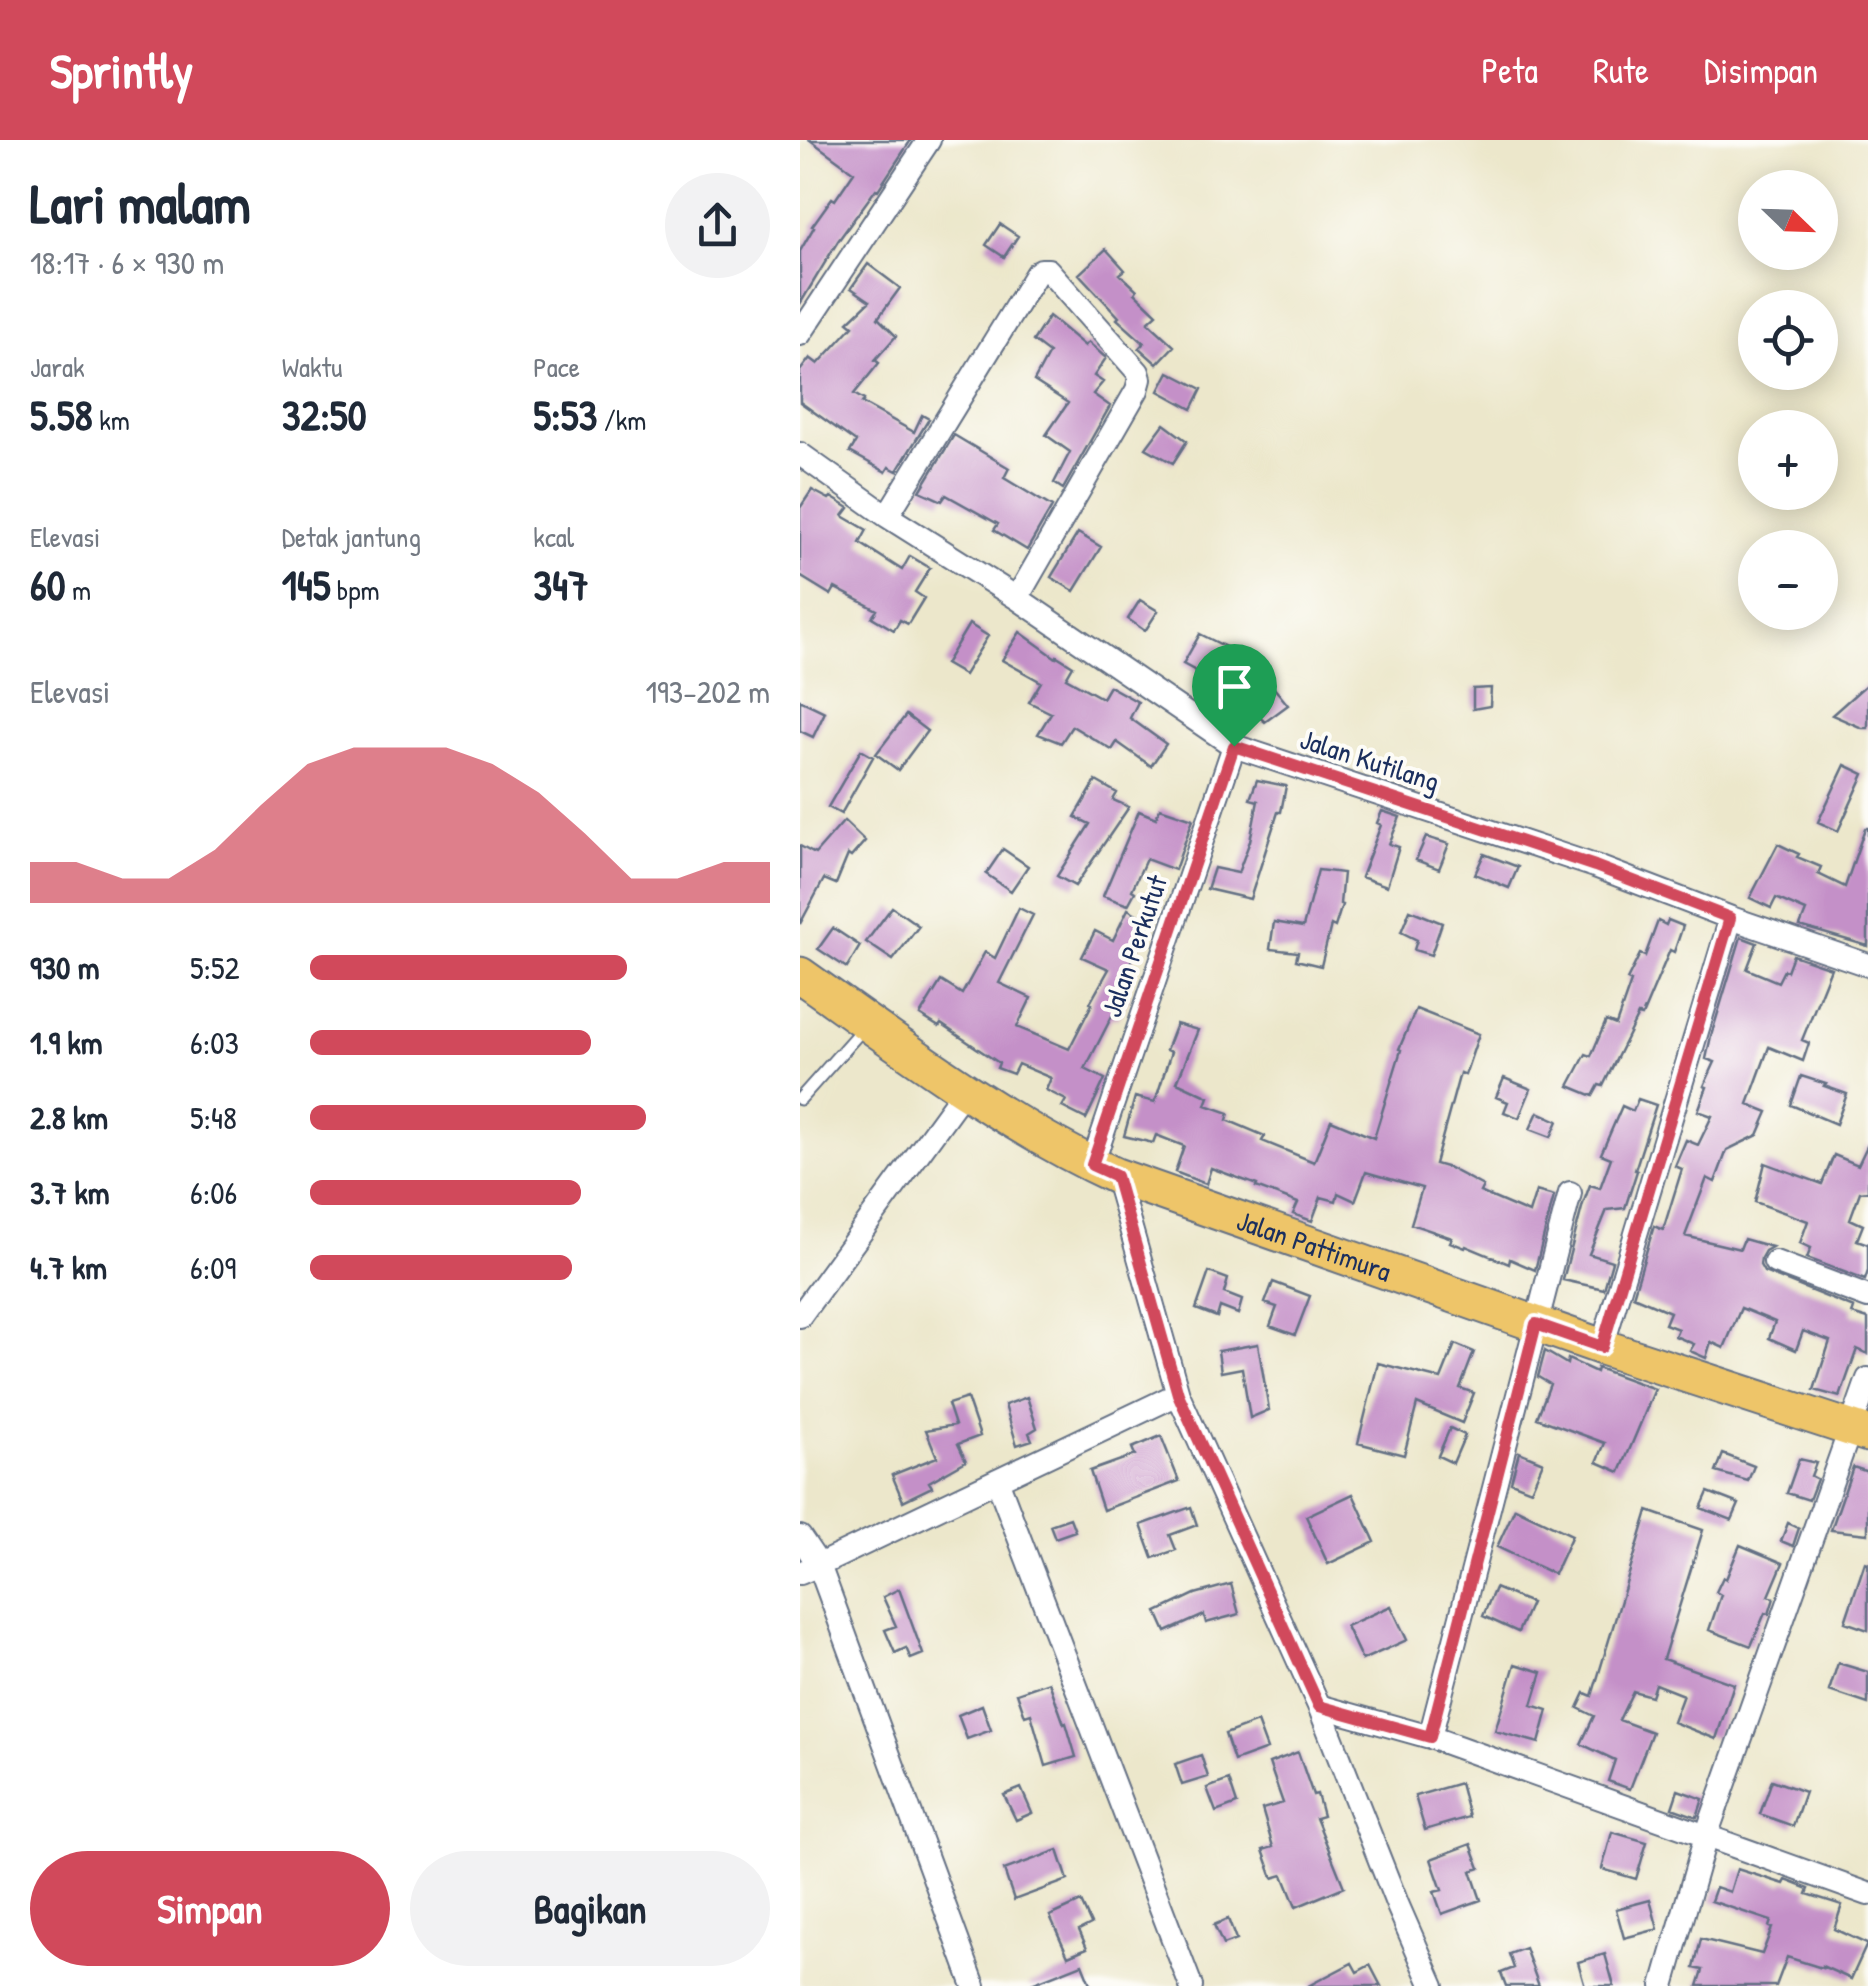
<!DOCTYPE html>
<html lang="id">
<meta charset="utf-8">
<style>
body{margin:0;font-family:"Patrick Hand",sans-serif;background:#f2f2f3;color:#1f2937;height:100vh;display:flex;flex-direction:column;font-size:38px;white-space:nowrap}
*{box-sizing:border-box;margin:0}
p{font-size:32px;color:#747a83}
.icon{flex:none;width:55px;height:55px;fill:none;stroke:currentColor;stroke-width:2;stroke-linecap:round;stroke-linejoin:round}
.map{position:relative;flex:1;overflow:hidden}
.side{display:flex;flex-direction:column;background:#fff;width:800px}
.side>*{flex:none}
.needle{width:65px;rotate:113deg}
.controls{position:absolute;left:938px;top:30px;display:grid;gap:20px}
.controls a{display:grid;place-items:center;width:100px;height:100px;border-radius:50%;background:#fff;box-shadow:0 5px 25px #0003;font-size:50px}
.pin{position:absolute;display:grid;place-items:center;width:85px;height:85px;color:#fff;margin:-102px -42px;border-radius:50% 50% 50% 0;rotate:-45deg;box-shadow:0 0 10px #0007}
.pin .icon{rotate:45deg}
.round{display:grid;place-items:center;flex:none;width:105px;height:105px;border-radius:52px;background:#f2f2f3}
.head{display:flex;align-items:center;justify-content:space-between;height:170px;padding:0 30px}
h1{font-size:55px;font-weight:800;line-height:75px}
.metrics{display:grid;grid-template-columns:repeat(3,1fr);gap:15px;height:170px;padding:10px 30px}
.metrics div{display:grid;align-content:center}
.metrics b{font-size:42px;font-weight:800}
.metrics small{font-size:28px;font-weight:400}
.metrics p{font-size:28px}
.chart{height:280px;padding:20px 30px}
.chart p{display:flex;justify-content:space-between}
.chart svg{width:100%;height:180px;margin-top:10px;fill:#d1495b;opacity:.7}
.cta{display:flex;gap:20px;margin-top:auto;padding:20px 30px}
.cta a{flex:1;height:115px;border-radius:60px;background:#d1495b;color:#fff;font-size:40px;font-weight:800;line-height:115px;text-align:center}
.cta a+a{background:#f2f2f3;color:#1f2937}
ul{padding:0 30px;list-style:none;font-size:32px}
li{display:grid;grid-template-columns:160px 120px 1fr;align-items:center;height:75px}
li i{height:25px;border-radius:12px;background:#d1495b}
header{display:flex;align-items:center;gap:60px;box-sizing:border-box;height:140px;padding:0 50px;background:#d1495b;color:#fff}
header strong{font-size:48px}
nav{display:flex;gap:55px;margin-inline-start:auto;font-size:35px}
main{display:flex;flex:1;min-height:0}
.map>svg:first-child{display:block}
.building{fill:#c490c8}
.lines{fill:none;stroke-linecap:round;stroke-linejoin:round}
.service-casing{stroke:#646f84;stroke-width:15}
.minor-casing{stroke:#646f84;stroke-width:26}
.primary-casing{stroke:#646f84;stroke-width:39}
.service{stroke:#fff;stroke-width:11}
.minor{stroke:#fff;stroke-width:22}
.primary{stroke:#eec569;stroke-width:35}
.route-casing{stroke:#fff;stroke-width:20}
.route{stroke:#d1495b;stroke-width:12}
.labels{text-anchor:middle;dominant-baseline:central;stroke-width:8;stroke-linejoin:round;paint-order:stroke}
.street-label{font-size:28px;fill:#1b2f5e;stroke:#fdfcf7}
</style>
<header>
<strong>Sprintly</strong>
<nav><a>Peta</a><a>Rute</a><a>Disimpan</a></nav>
</header>
<main>
<section class="side">
<div class="head"><div><h1>Lari malam</h1><p>18:17 · 6 × 930 m</p></div><a class="round"><svg class="icon" aria-label="share" viewBox="0 0 24 24"><path d="M12 15V3M7 8l5-5 5 5M5 13v7h14v-7"/></svg></a></div>
<div class="metrics">
<div><p>Jarak</p><b>5.58<small> km</small></b></div>
<div><p>Waktu</p><b>32:50</b></div>
<div><p>Pace</p><b>5:53<small> /km</small></b></div>
</div>
<div class="metrics">
<div><p>Elevasi</p><b>60<small> m</small></b></div>
<div><p>Detak jantung</p><b>145<small> bpm</small></b></div>
<div><p>kcal</p><b>347</b></div>
</div>
<div class="chart"><p><span>Elevasi</span>193–202 m</p>
<svg viewBox="0 0 160 44" preserveAspectRatio="none"><path d="M0 44V34L10 34L20 38L30 38L40 31L50 20L60 10L70 6L80 6L90 6L100 10L110 17L120 27L130 38L140 38L150 34L160 34V44z"/></svg>
</div>
<ul>
<li><b>930 m</b>5:52<i style="width:69%"></i></li>
<li><b>1.9 km</b>6:03<i style="width:61%"></i></li>
<li><b>2.8 km</b>5:48<i style="width:73%"></i></li>
<li><b>3.7 km</b>6:06<i style="width:59%"></i></li>
<li><b>4.7 km</b>6:09<i style="width:57%"></i></li>
</ul>
<div class="cta"><a>Simpan</a><a>Bagikan</a></div>
</section>
<div class="map">
<svg width="1068" height="1846" viewBox="0 0 1068 1846">
<rect width="100%" height="100%" fill="#fdfcf7"/>
<filter id="ink" filterUnits="userSpaceOnUse"><feTurbulence type="fractalNoise" baseFrequency=".01" numOctaves="2"/><feDisplacementMap in="SourceGraphic" scale="20" xChannelSelector="R" yChannelSelector="G"/><feConvolveMatrix kernelMatrix="1 2 1 2 8 2 1 2 1" color-interpolation-filters="sRGB"/></filter>
<filter id="wash" filterUnits="userSpaceOnUse"><feTurbulence type="fractalNoise" baseFrequency=".0048" numOctaves="4" result="noise"/><feDisplacementMap in="SourceGraphic" scale="40" xChannelSelector="R" yChannelSelector="G"/><feGaussianBlur stdDeviation="2.25" result="paint"/><feColorMatrix in="noise" values="0 0 0 0 0 0 0 0 0 0 0 0 0 0 0 0 0 1.4 0 .05"/><feComposite in="paint" operator="in"/></filter>
<g filter="url(#wash)">
<rect width="100%" height="100%" fill="#ece7cb"/>
<g id="blocks">
<path class="building" d="M 10,0 L 111,0 L 78,50 L 76,49 L 38,101 L 0,164 L 0,111 L 14,87 L 12,86 L 32,58 L 35,60 L 54,32 Z
M 200,84 L 218,96 L 204,117 L 186,105 Z
M 306,109 L 325,130 L 320,134 L 337,150 L 335,153 L 357,174 L 348,182 L 374,206 L 357,224 L 339,208 L 344,203 L 317,179 L 319,177 L 279,134 Z
M 68,124 L 100,148 L 78,178 L 96,196 L 75,220 L 79,223 L 54,254 L 64,260 L 62,263 L 114,292 L 122,275 L 129,279 L 97,331 L 89,327 L 86,332 L 50,312 L 56,302 L 0,262 L 0,231 L 10,218 L 18,224 L 53,186 L 48,182 L 70,161 L 51,148 Z
M 249,176 L 285,206 L 288,202 L 306,218 L 294,236 L 303,242 L 293,254 L 310,266 L 263,349 L 254,343 L 270,312 L 246,295 L 268,263 L 234,241 L 249,213 L 233,201 Z
M 369,232 L 402,249 L 392,269 L 359,251 Z
M 364,284 L 387,301 L 373,323 L 346,308 Z
M 154,295 L 209,328 L 204,338 L 252,367 L 227,410 L 194,390 L 198,384 L 146,355 L 142,361 L 120,351 Z
M 12,350 L 29,359 L 31,357 L 49,368 L 43,376 L 67,390 L 60,403 L 102,430 L 110,416 L 130,428 L 115,452 L 124,458 L 108,484 L 100,480 L 94,490 L 72,477 L 77,470 L 35,448 L 31,455 L 0,436 L 0,368 Z
M 278,393 L 301,407 L 274,451 L 251,437 Z
M 340,460 L 358,471 L 345,491 L 328,479 Z
M 169,484 L 188,496 L 164,535 L 145,524 Z
M 220,492 L 256,518 L 257,516 L 273,526 L 266,538 L 302,558 L 309,546 L 338,562 L 330,578 L 366,604 L 351,626 L 317,602 L 312,610 L 272,586 L 261,603 L 238,594 L 251,573 L 229,562 L 241,542 L 202,520 Z
M 400,494 L 436,512 L 438,509 L 461,521 L 447,547 L 412,528 L 407,537 L 383,524 Z
M 1068,543 L 1068,588 L 1062,588 L 1032,575 Z
M 474,548 L 488,565 L 465,582 L 449,568 Z
M 691,548 L 690,566 L 673,569 L 673,549 Z
M 0,560 L 25,572 L 13,597 L 0,591 Z
M 106,575 L 127,591 L 98,630 L 76,614 Z
M 61,610 L 73,617 L 41,674 L 28,667 Z
M 1045,625 L 1064,634 L 1038,691 L 1018,682 Z
M 457,640 L 486,646 L 481,672 L 478,672 L 450,759 L 407,749 L 414,728 L 438,733 L 450,701 L 458,661 L 450,659 Z
M 296,641 L 317,653 L 313,660 L 329,667 L 275,746 L 257,736 L 290,684 L 275,677 Z
M 360,668 L 393,679 L 375,730 L 346,719 L 332,750 L 335,752 L 328,765 L 303,756 L 339,671 L 356,678 Z
M 582,671 L 600,677 L 589,704 L 599,707 L 587,746 L 561,737 L 581,685 L 577,683 Z
M 44,681 L 65,701 L 51,717 L 48,715 L 36,744 L 24,739 L 0,784 L 0,706 L 15,714 Z
M 1065,688 L 1068,688 L 1068,806 L 1000,786 L 1006,771 L 976,758 L 971,768 L 950,758 L 978,704 L 999,714 L 997,717 L 1021,727 L 1018,734 L 1045,747 Z
M 626,697 L 649,704 L 639,729 L 616,720 Z
M 203,709 L 228,726 L 211,751 L 186,734 Z
M 684,714 L 718,727 L 709,748 L 675,734 Z
M 518,730 L 543,733 L 540,764 L 542,765 L 535,787 L 531,785 L 521,826 L 496,820 L 498,812 L 470,809 L 474,782 L 503,787 Z
M 92,767 L 119,786 L 93,820 L 66,802 Z
M 219,768 L 233,775 L 199,843 L 231,858 L 217,887 L 269,909 L 292,864 L 290,863 L 309,829 L 282,817 L 295,791 L 313,800 L 328,769 L 351,783 L 317,848 L 330,856 L 317,878 L 312,876 L 285,929 L 305,939 L 286,979 L 262,967 L 266,960 L 246,950 L 251,938 L 218,924 L 213,934 L 197,928 L 199,923 L 141,884 L 139,887 L 120,875 L 141,841 L 162,854 L 185,812 L 195,818 Z
M 610,770 L 642,783 L 631,815 L 614,810 L 617,800 L 601,792 Z
M 868,780 L 883,786 L 874,812 L 870,810 L 842,876 L 838,875 L 803,946 L 799,945 L 793,956 L 769,946 L 786,914 L 791,916 L 806,881 L 816,885 L 831,842 L 827,840 L 840,814 L 845,816 L 858,781 L 866,785 Z
M 33,788 L 60,806 L 47,828 L 18,809 Z
M 941,797 L 957,803 L 947,829 L 978,842 L 984,830 L 987,831 L 993,815 L 1031,828 L 1002,900 L 1009,903 L 1003,921 L 969,907 L 948,964 L 968,972 L 958,995 L 927,1010 L 915,1042 L 907,1038 L 885,1096 L 940,1109 L 944,1099 L 972,1107 L 965,1111 L 961,1118 L 960,1125 L 964,1132 L 1054,1168 L 1052,1174 L 1068,1179 L 1068,1214 L 1057,1209 L 1040,1257 L 1014,1250 L 1030,1201 L 1003,1191 L 996,1210 L 969,1198 L 975,1182 L 941,1168 L 924,1208 L 911,1202 L 906,1218 L 890,1211 L 894,1204 L 875,1196 L 878,1189 L 865,1184 L 870,1172 L 833,1156 L 854,1086 L 863,1090 L 882,1029 L 875,1026 L 886,1000 L 898,1005 L 912,976 L 898,971 L 907,947 L 904,946 L 915,922 L 906,919 L 911,896 Z
M 616,869 L 679,894 L 665,935 L 660,933 L 635,1024 L 649,1028 L 683,1046 L 680,1052 L 729,1073 L 736,1051 L 754,1056 L 735,1130 L 710,1119 L 709,1124 L 666,1106 L 665,1108 L 650,1102 L 652,1098 L 611,1084 L 622,1048 L 566,1032 L 555,1061 L 538,1053 L 536,1061 L 521,1057 L 512,1081 L 493,1074 L 498,1063 L 456,1047 L 457,1045 L 411,1028 L 406,1044 L 375,1032 L 384,1006 L 356,995 L 353,1003 L 324,996 L 335,957 L 355,962 L 371,912 L 366,910 L 376,884 L 398,890 L 377,942 L 409,957 L 406,965 L 429,973 L 427,980 L 465,996 L 462,1001 L 514,1022 L 531,980 L 574,998 L 601,910 L 599,909 Z
M 1001,936 L 1026,944 L 1024,946 L 1047,954 L 1036,984 L 991,965 Z
M 704,938 L 731,949 L 719,978 L 704,972 L 708,962 L 696,957 Z
M 838,959 L 856,965 L 835,1030 L 837,1031 L 825,1068 L 807,1070 L 789,1114 L 812,1121 L 804,1149 L 763,1140 L 783,1064 L 790,1045 L 800,1048 L 811,1018 L 801,1014 L 822,966 L 833,971 Z
M 738,972 L 758,981 L 751,997 L 730,989 Z
M 1068,1004 L 1068,1051 L 1060,1052 L 1050,1079 L 1063,1085 L 1057,1100 L 1068,1104 L 1068,1131 L 1065,1140 L 1007,1118 L 1011,1108 L 1000,1103 L 1008,1081 L 955,1062 L 965,1023 L 1022,1044 L 1034,1015 L 1058,1025 Z
M 409,1132 L 428,1139 L 424,1153 L 442,1160 L 438,1174 L 420,1167 L 417,1177 L 396,1169 Z
M 473,1142 L 510,1156 L 495,1195 L 470,1186 L 477,1167 L 465,1163 Z
M 458,1204 L 469,1270 L 450,1278 L 442,1228 L 421,1232 L 418,1211 Z
M 655,1204 L 674,1212 L 660,1248 L 674,1253 L 662,1283 L 617,1264 L 604,1315 L 558,1303 L 578,1223 L 641,1239 Z
M 745,1211 L 767,1224 L 768,1219 L 796,1232 L 797,1228 L 855,1249 L 820,1332 L 797,1322 L 805,1303 L 737,1278 L 750,1244 L 738,1237 Z
M 227,1257 L 237,1288 L 229,1293 L 232,1300 L 217,1305 L 205,1265 Z
M 167,1258 L 180,1296 L 158,1304 L 166,1321 L 129,1342 L 132,1347 L 103,1361 L 92,1335 L 137,1317 L 126,1290 L 155,1285 L 148,1264 Z
M 650,1288 L 665,1295 L 653,1323 L 638,1316 Z
M 361,1296 L 379,1341 L 303,1370 L 290,1331 L 335,1315 L 332,1308 Z
M 719,1312 L 743,1322 L 731,1350 L 711,1342 Z
M 923,1314 L 954,1326 L 948,1341 L 916,1332 Z
M 999,1319 L 1016,1323 L 1011,1336 L 1017,1339 L 1009,1360 L 987,1353 Z
M 1053,1327 L 1068,1332 L 1068,1394 L 1031,1390 Z
M 908,1352 L 939,1364 L 932,1380 L 901,1368 Z
M 553,1354 L 575,1402 L 528,1424 L 506,1376 Z
M 391,1367 L 397,1385 L 370,1395 L 376,1410 L 353,1418 L 341,1385 Z
M 715,1368 L 772,1395 L 754,1434 L 697,1407 Z
M 848,1371 L 903,1390 L 863,1519 L 934,1544 L 916,1599 L 873,1582 L 883,1555 L 855,1544 L 851,1556 L 833,1551 L 819,1580 L 852,1592 L 830,1649 L 808,1641 L 815,1620 L 781,1604 L 794,1576 L 778,1568 L 785,1553 L 792,1556 Z
M 270,1378 L 275,1391 L 255,1398 L 250,1385 Z
M 988,1383 L 999,1388 L 993,1406 L 981,1401 Z
M 940,1405 L 983,1423 L 969,1456 L 974,1458 L 969,1474 L 965,1473 L 951,1506 L 909,1490 L 921,1455 L 916,1452 L 923,1437 L 926,1439 Z
M 1065,1422 L 1068,1423 L 1068,1490 L 1045,1482 Z
M 431,1444 L 439,1474 L 406,1483 L 404,1475 L 366,1492 L 357,1472 L 395,1454 Z
M 695,1448 L 731,1463 L 718,1492 L 683,1476 Z
M 99,1449 L 123,1514 L 111,1519 L 106,1508 L 95,1513 L 85,1490 L 96,1486 L 83,1457 Z
M 591,1466 L 607,1500 L 562,1520 L 546,1486 Z
M 1038,1523 L 1068,1532 L 1068,1564 L 1029,1551 Z
M 715,1524 L 742,1532 L 732,1565 L 748,1570 L 739,1603 L 695,1591 Z
M 249,1542 L 264,1584 L 266,1583 L 276,1617 L 246,1626 L 231,1574 L 225,1576 L 217,1553 Z
M 182,1565 L 191,1590 L 167,1599 L 158,1575 Z
M 457,1582 L 467,1609 L 434,1621 L 425,1594 Z
M 498,1612 L 513,1655 L 517,1654 L 523,1676 L 516,1678 L 544,1747 L 496,1767 L 483,1735 L 473,1738 L 463,1710 L 473,1707 L 462,1669 L 483,1663 L 469,1623 Z
M 401,1615 L 408,1637 L 382,1645 L 375,1624 Z
M 429,1640 L 437,1664 L 416,1672 L 407,1648 Z
M 972,1640 L 1005,1652 L 993,1686 L 960,1674 Z
M 660,1643 L 669,1677 L 625,1690 L 615,1656 Z
M 221,1648 L 232,1673 L 216,1680 L 204,1655 Z
M 878,1650 L 903,1659 L 897,1677 L 872,1668 Z
M 812,1692 L 847,1702 L 836,1739 L 802,1729 Z
M 671,1704 L 680,1728 L 671,1731 L 681,1760 L 642,1774 L 634,1752 L 642,1750 L 631,1719 Z
M 258,1710 L 268,1740 L 214,1760 L 204,1730 Z
M 937,1729 L 984,1744 L 986,1740 L 1009,1749 L 1007,1754 L 1042,1765 L 1034,1789 L 1067,1804 L 1051,1839 L 1022,1826 L 1022,1828 L 987,1817 L 976,1846 L 898,1846 L 903,1830 L 894,1828 L 901,1799 L 962,1814 L 972,1788 L 969,1787 L 971,1781 L 911,1761 L 916,1747 L 930,1752 Z
M 850,1760 L 858,1789 L 824,1798 L 816,1769 Z
M 281,1762 L 291,1784 L 279,1790 L 287,1808 L 268,1816 L 250,1776 Z
M 428,1779 L 436,1800 L 423,1805 L 414,1785 Z
M 725,1808 L 739,1846 L 706,1846 L 701,1833 L 714,1828 L 709,1814 Z
M 805,1814 L 814,1846 L 785,1846 L 778,1822 Z
M 552,1823 L 557,1832 L 570,1825 L 581,1846 L 508,1846 Z
M 282,1824 L 291,1846 L 230,1846 L 229,1845 Z"/>
</g>
</g>
<g filter="url(#ink)">
<use href="#blocks" fill-opacity="0" stroke="#646f84" stroke-width="2.5"/>
<g class="lines">
<defs>
<path id="service" d="M 0,959 L 65,886"/>
<path id="minor" d="M 0,194 L 129,0
M 0,314 L 87,376 L 217,458 L 434,606 L 795,726 L 931,778 L 1068,825
M 87,376 L 236,134 L 241,130 L 248,130 L 338,232 L 340,239 L 337,250 L 217,458
M 292,1025 L 434,606
M 316,1036 L 378,1254 L 519,1566 L 598,1766 L 633,1846
M 975,1122 L 1068,1157
M 0,1176 L 164,951
M 802,1207 L 931,778
M 197,1340 L 391,1846
M 0,1397 L 19,1425 L 0,1433
M 519,1566 L 630,1597 L 1068,1754
M 630,1597 L 770,1053
M 174,1846 L 19,1425 L 378,1254
M 863,1846 L 906,1696 L 1068,1239"/>
<g id="primary">
<path id="s1" d="M 0,835 C 102,907 202,983 316,1036 L 802,1207 L 1068,1294"/>
</g>
</defs>
<use href="#service" class="service-casing"/>
<use href="#minor" class="minor-casing"/>
<use href="#primary" class="primary-casing"/>
<use href="#service" class="service"/>
<use href="#minor" class="minor"/>
<use href="#primary" class="primary"/>
</g>
</g>
<g class="lines" filter="url(#ink)">
<defs>
<path id="route" d="M 434,606 L 795,726 L 930,778 L 802,1207 L 736,1184 L 630,1597 L 519,1566 L 378,1254 L 316,1036 L 292,1025 Z"/>
</defs>
<use href="#route" class="route-casing"/>
<use href="#route" class="route"/>
</g>
<g class="labels">
<g class="street-label">
<text transform="translate(570 620) rotate(18)">Jalan Kutilang</text>
<text transform="translate(334 806) rotate(-71)">Jalan Perkutut</text>
<text stroke="none"><textPath href="#s1" startOffset="585">Jalan Pattimura</textPath></text>
</g>
</g>
</svg>
<div class="controls">
<a><svg class="needle" viewBox="-14 -14 28 28"><path d="M0-13l5 13h-10z" fill="#e53935"/><path d="M0 13l5-13h-10z" fill="#747a83"/></svg></a>
<a><svg class="icon" aria-label="locate" viewBox="0 0 24 24"><circle cx="12" cy="12" r="6"/><path d="M12 2v4M12 18v4M2 12h4M18 12h4"/></svg></a>
<a>+</a>
<a>−</a>
</div>
<div class="pin" style="left:434px;top:606px;background:#1e9e55"><svg class="icon" aria-label="arrive" viewBox="0 0 24 24"><path d="M6 21V4h12l-3 4 3 4H6"/></svg></div>
</div>
</main>
